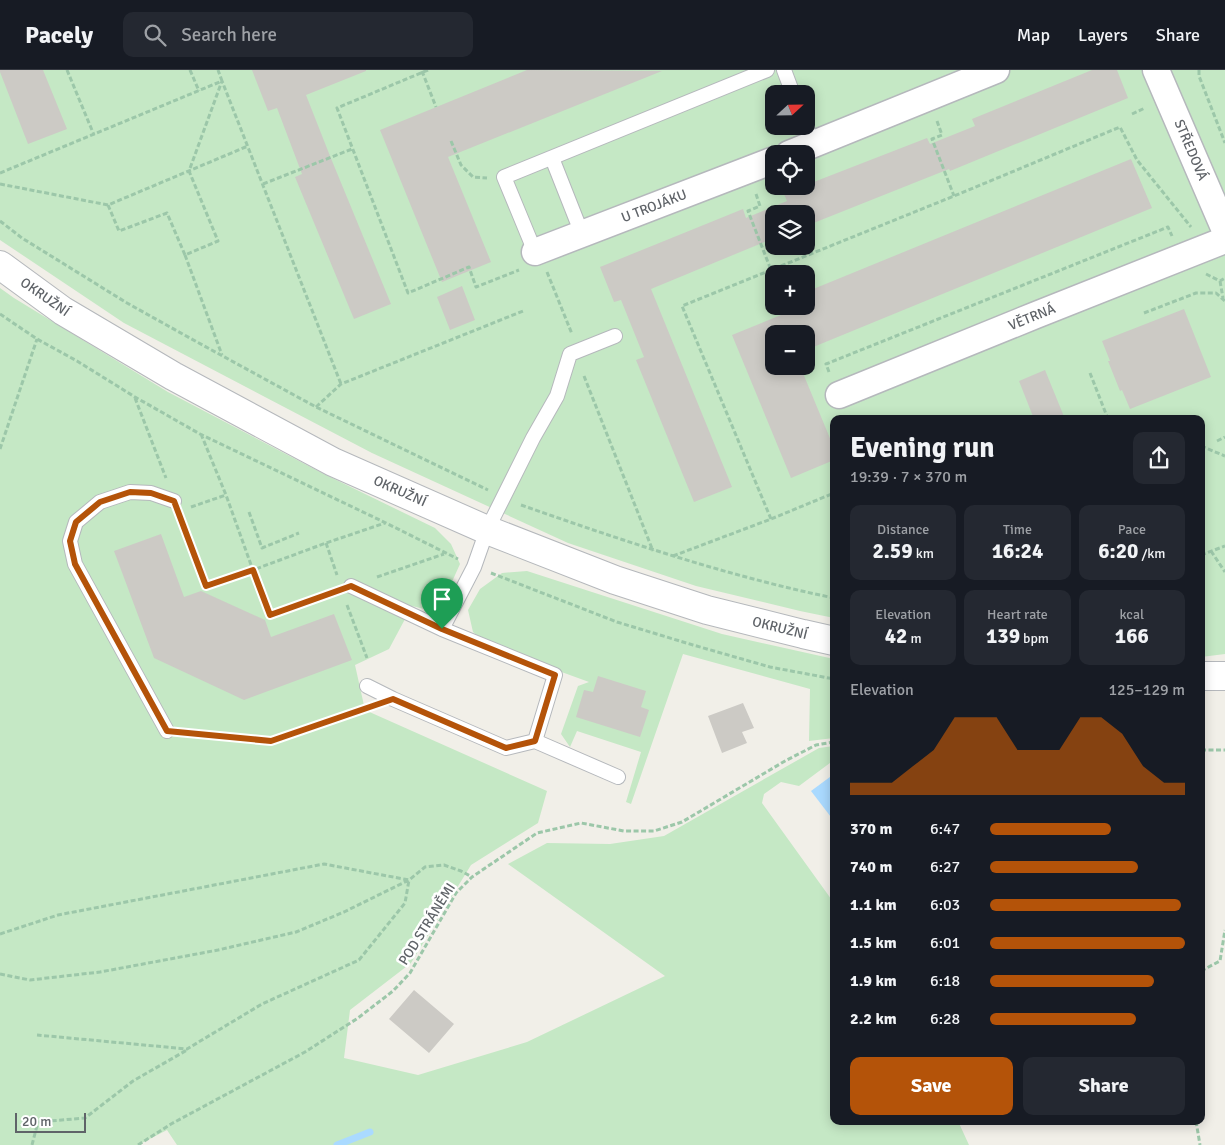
<!DOCTYPE html>
<meta charset="utf-8">
<style>
body{margin:0;font-family:Signika,sans-serif;background:#242831;color:#f1f3f6;height:100vh;display:flex;flex-direction:column;font-size:19px;white-space:nowrap}
*{box-sizing:border-box;margin:0}
p{font-size:16px;color:#9ea1a6}
.icon{flex:none;width:28px;height:28px;fill:none;stroke:currentColor;stroke-width:2;stroke-linecap:round;stroke-linejoin:round}
.map{position:relative;flex:1;overflow:hidden}
.panel{position:absolute;left:830px;top:345px;width:375px;height:710px;display:flex;flex-direction:column;background:#171b24;border-radius:10px;box-shadow:0 2px 12px #0003}
.panel>*{flex:none}
.needle{width:32px;rotate:68deg}
.fabs{position:absolute;left:765px;top:15px;display:grid;gap:10px}
.fabs a{display:grid;place-items:center;width:50px;height:50px;border-radius:10px;background:#171b24;box-shadow:0 2px 12px #0003;font-size:25px}
.scale{position:absolute;left:15px;bottom:12px;width:71px;box-sizing:border-box;padding-left:5px;border:2px solid #5f6368;border-top:0;font-size:14px;line-height:18px;white-space:nowrap;color:#5f6368;-webkit-text-stroke:4px #fff;paint-order:stroke}
.pin{position:absolute;display:grid;place-items:center;width:42px;height:42px;color:#fff;margin:-51px -21px;border-radius:50% 50% 50% 0;rotate:-45deg;box-shadow:0 0 5px #0007}
.pin .icon{rotate:45deg}
.round{display:grid;place-items:center;flex:none;width:52px;height:52px;border-radius:10px;background:#242831}
.headline{display:flex;align-items:center;justify-content:space-between;height:85px;padding:0 20px}
h1{font-size:28px;font-weight:700;line-height:38px}
.figures{display:grid;grid-template-columns:repeat(3,1fr);gap:8px;height:85px;padding:5px 20px}
.figures div{display:grid;align-content:center;border-radius:10px;background:#242831;text-align:center}
.figures b{font-size:21px;font-weight:700}
.figures small{font-size:14px;font-weight:400}
.figures p{font-size:14px}
.chart{height:140px;padding:10px 20px}
.chart p{display:flex;justify-content:space-between}
.chart svg{width:100%;height:90px;margin-top:5px;fill:#b45309;opacity:.7}
.button{display:flex;gap:10px;margin-top:auto;padding:10px 20px}
.button a{flex:1;height:58px;border-radius:10px;background:#b45309;color:#fff;font-size:20px;font-weight:700;line-height:58px;text-align:center}
.button a+a{background:#242831;color:#f1f3f6}
ul{padding:0 20px;list-style:none;font-size:16px}
li{display:grid;grid-template-columns:80px 60px 1fr;align-items:center;height:38px}
li i{height:12px;border-radius:6px;background:#b45309}
header{display:flex;align-items:center;gap:30px;box-sizing:border-box;height:70px;padding:0 25px;background:#171b24;border-bottom:1px solid #363941}
header strong{font-size:24px}
nav{display:flex;gap:28px;margin-inline-start:auto;font-size:18px}
.search{width:350px;height:45px;background:#242831;display:flex;align-items:center;gap:12px;box-sizing:border-box;padding:0 18px;border-radius:10px;color:#9ea1a6;font-size:19px}
.map>svg:first-child{display:block}
.green{fill:#c5e8c5;fill-rule:evenodd}
.water{fill:#aadaff}
.lines{fill:none;stroke-linecap:round;stroke-linejoin:round}
.stream{stroke:#aadaff;stroke-width:7}
.building{fill:#cccac5}
.service-casing{stroke:#b5b8bc;stroke-width:16}
.minor-casing{stroke:#b5b8bc;stroke-width:29}
.tertiary-casing{stroke:#b5b8bc;stroke-width:30}
.path{stroke:#9cc7a9;stroke-width:3;stroke-dasharray:5 2.5;stroke-linecap:butt}
.service{stroke:#fff;stroke-width:14}
.minor{stroke:#fff;stroke-width:26}
.tertiary{stroke:#fff;stroke-width:28}
.route-casing{stroke:#fff;stroke-width:10}
.route{stroke:#b45309;stroke-width:6}
.labels{text-anchor:middle;dominant-baseline:central;stroke-width:5;stroke-linejoin:round;paint-order:stroke}
.street-label{font-size:14px;fill:#5f6368;stroke:#fff}
</style>
<header>
<strong>Pacely</strong>
<div class="search"><svg class="icon" aria-label="search" viewBox="0 0 24 24"><circle cx="10" cy="10" r="6"/><path d="M15 15l6 6"/></svg>Search here</div>
<nav><a>Map</a><a>Layers</a><a>Share</a></nav>
</header>
<div class="map">
<svg width="1225" height="1075" viewBox="0 0 1225 1075">
<rect width="100%" height="100%" fill="#f1efe8"/>
<path class="green" d="M 0,0 L 1225,0 L 1225,584 L 1201,587 L 1201,349 L 834,349 L 834,548 L 800,541 L 696,516 L 568,473 L 372,383 L 124,253 L 0,170 ZM 774,24 L 806,24 L 806,56 L 774,56 ZM 774,84 L 806,84 L 806,116 L 774,116 ZM 774,144 L 806,144 L 806,176 L 774,176 ZM 774,204 L 806,204 L 806,236 L 774,236 ZM 774,264 L 806,264 L 806,296 L 774,296 Z
M 0,218 L 14,228 L 168,322 L 322,403 L 435,458 L 451,474 L 460,494 L 446,525 L 439,534 L 424,539 L 412,536 L 389,579 L 355,595 L 365,640 L 547,721 L 538,753 L 471,795 L 411,893 L 350,940 L 344,988 L 418,1005 L 527,972 L 665,906 L 508,794 L 547,773 L 610,774 L 664,766 L 819,678 L 834,676 L 834,690 L 799,716 L 781,712 L 764,724 L 762,733 L 834,833 L 834,1051 L 958,1051 L 969,1075 L 177,1075 L 167,1060 L 138,1075 L 0,1075 Z
M 527,501 L 722,564 L 834,589 L 834,668 L 809,671 L 810,619 L 683,584 L 631,734 L 626,732 L 641,682 L 577,661 L 570,677 L 561,664 L 578,616 L 589,612 L 487,575 L 473,562 L 468,540 L 480,519 L 502,503 Z"/>
<path class="water" d="M 834,704 L 834,751 L 811,721 Z"/>
<g class="lines">
<path class="stream" d="M 337,1075 L 370,1062"/>
</g>
<path class="building" d="M 0,0 L 43,0 L 67,59 L 28,74 L 0,2 Z
M 252,0 L 366,0 L 366,1 L 306,25 L 330,86 L 391,234 L 354,249 L 295,107 L 302,104 L 277,38 L 268,41 Z
M 527,0 L 662,1 L 448,87 L 491,192 L 442,212 L 380,60 Z
M 1092,0 L 1117,0 L 1128,28 L 950,101 L 949,99 L 806,156 L 806,144 L 774,144 L 774,168 L 651,219 L 732,417 L 694,432 L 636,290 L 644,287 L 621,230 L 614,232 L 600,197 L 743,139 L 746,148 L 787,131 L 784,124 L 803,116 L 806,116 L 806,115 L 927,68 L 930,74 L 975,56 L 972,49 Z
M 1131,89 L 1152,138 L 806,280 L 806,264 L 774,264 L 774,296 L 800,296 L 834,378 L 834,390 L 791,408 L 732,265 L 781,245 L 778,236 L 806,236 L 806,222 Z
M 462,216 L 475,250 L 450,260 L 437,227 Z
M 1184,239 L 1211,307 L 1130,339 L 1122,320 L 1120,321 L 1108,291 L 1110,291 L 1102,271 Z
M 1045,300 L 1065,349 L 1034,349 L 1019,311 Z
M 161,464 L 184,527 L 201,521 L 265,550 L 271,567 L 334,544 L 352,590 L 244,630 L 154,588 L 114,481 Z
M 598,606 L 646,621 L 641,637 L 649,640 L 640,667 L 576,647 L 584,620 L 593,622 Z
M 743,633 L 754,658 L 742,662 L 747,673 L 722,683 L 708,646 Z
M 414,920 L 454,954 L 429,983 L 389,949 Z"/>
<g class="lines">
<defs>
<path id="service" d="M 784,0 L 793,24
M 806,56 L 813,75
M 552,88 L 582,164
M 535,182 L 504,107 L 767,0
M 615,266 L 570,284 L 557,326 L 533,368 L 487,460 L 474,497 L 442,559 L 555,605 L 535,671 L 618,707
M 351,516 L 442,559
M 367,616 L 393,629 L 506,678 L 535,671
M 167,661 L 75,494 L 70,471 L 76,452 L 100,432 L 130,422 L 151,423 L 174,431"/>
<path id="minor" d="M 1156,0 L 1225,160
M 789,84 L 996,0
M 535,182 L 774,90
M 839,325 L 1036,245 L 1225,170"/>
<path id="tertiary" d="M 0,195 L 63,241 L 173,306 L 333,392 L 487,460 L 615,510 L 707,540 L 803,564 L 834,571
M 1201,606 L 1225,606"/>
</defs>
<use href="#service" class="service-casing"/>
<use href="#minor" class="minor-casing"/>
<use href="#tertiary" class="tertiary-casing"/>
<path class="path" d="M 67,0 L 94,65
M 190,0 L 199,21
M 428,0 L 337,38 L 408,223 L 469,197 L 476,217 L 519,200
M 1199,0 L 1199,6 L 1225,73
M 422,1 L 436,37
M 1132,44 L 1145,38
M 937,51 L 942,65 L 932,69 L 954,126
M 451,71 L 461,95 L 473,107 L 487,108
M 0,103 L 222,11 L 218,0
M 0,114 L 108,135 L 248,76
M 263,114 L 352,79
M 756,124 L 760,136 L 748,141 L 771,200
M 108,135 L 119,161 L 167,143 L 185,185 L 218,171 L 189,101 L 222,11 L 341,314
M 0,151 L 22,168 L 127,233 L 197,272 L 316,337 L 488,420
M 185,185 L 222,285
M 547,202 L 572,264
M 1206,204 L 1220,211 L 1225,208
M 1220,211 L 1223,228
M 1144,243 L 1196,223 L 1216,223 L 1225,231
M 0,244 L 37,269 L 77,291 L 135,327 L 200,364 L 386,453 L 458,489
M 829,302 L 826,294 L 1168,157 L 1172,166
M 1090,303 L 1108,349
M 584,306 L 653,481
M 135,328 L 166,408
M 316,337 L 341,314 L 523,241
M 201,364 L 226,425 L 269,545 L 334,523
M 1217,371 L 1225,367
M 1201,376 L 1225,386
M 0,379 L 37,269
M 521,435 C 624,471 727,506 834,528
M 191,437 L 226,425
M 249,442 L 262,478 L 299,463
M 180,447 L 207,517 L 326,473 L 385,453
M 771,449 L 682,236 L 954,126 L 1120,57 L 1137,90 L 1191,157
M 326,473 L 337,505
M 1211,481 L 1225,502
M 1201,485 L 1225,476
M 673,486 L 771,449 L 834,423
M 491,503 L 617,552 L 693,575 L 770,597 L 834,609
M 377,507 L 444,484
M 347,535 L 367,588
M 183,662 L 271,671 L 368,638
M 1201,680 L 1225,680
M 0,864 L 58,845 L 324,794 L 409,810 L 405,833 L 359,890 L 262,934 L 187,979 L 37,965
M 1201,901 L 1220,891 L 1225,860
M 0,904 L 30,910 L 100,902 L 218,880 L 296,862 L 344,842 L 409,810 L 425,797 L 444,795 L 461,801 L 472,807
M 1196,1051 L 1200,1075
M 32,1075 L 38,1052 L 85,1048 L 133,1011 L 187,980
M 138,1075 L 171,1054 L 305,982 L 358,948 L 393,921 L 410,903 L 456,823 L 472,807 L 537,763 L 581,753 L 624,761 L 654,761 L 682,752 L 785,691 L 816,675 L 834,672"/>
<use href="#service" class="service"/>
<use href="#minor" class="minor"/>
<use href="#tertiary" class="tertiary"/>
</g>
<g class="lines">
<defs>
<path id="route" d="M 130,422 L 151,423 L 174,431 L 206,516 L 253,500 L 270,545 L 351,516 L 442,559 L 555,605 L 535,671 L 506,678 L 393,629 L 271,671 L 167,661 L 75,494 L 70,471 L 76,452 L 100,432 Z"/>
</defs>
<use href="#route" class="route-casing"/>
<use href="#route" class="route"/>
</g>
<g class="labels">
<g class="street-label">
<text transform="translate(1191 80) rotate(67)">STŘEDOVÁ</text>
<text transform="translate(654 136) rotate(-21)">U TROJÁKU</text>
<text transform="translate(45 227) rotate(35)">OKRUŽNÍ</text>
<text transform="translate(1032 247) rotate(-22)">VĚTRNÁ</text>
<text transform="translate(400 421) rotate(24)">OKRUŽNÍ</text>
<text transform="translate(780 558) rotate(14)">OKRUŽNÍ</text>
<text transform="translate(427 854) rotate(-58)">POD STRÁNĚMI</text>
</g>
</g>
</svg>
<div class="fabs">
<a><svg class="needle" viewBox="-14 -14 28 28"><path d="M0-13l5 13h-10z" fill="#e53935"/><path d="M0 13l5-13h-10z" fill="#9ea1a6"/></svg></a>
<a><svg class="icon" aria-label="locate" viewBox="0 0 24 24"><circle cx="12" cy="12" r="6"/><path d="M12 2v4M12 18v4M2 12h4M18 12h4"/></svg></a>
<a><svg class="icon" aria-label="layers" viewBox="0 0 24 24"><path d="M12 4l9 5-9 5-9-5zM3 14l9 5 9-5"/></svg></a>
<a>+</a>
<a>−</a>
</div>
<div class="scale">20 m</div>
<div class="pin" style="left:442px;top:559px;background:#1e9e55"><svg class="icon" aria-label="arrive" viewBox="0 0 24 24"><path d="M6 21V4h12l-3 4 3 4H6"/></svg></div>
<section class="panel">
<div class="headline"><div><h1>Evening run</h1><p>19:39 · 7 × 370 m</p></div><a class="round"><svg class="icon" aria-label="share" viewBox="0 0 24 24"><path d="M12 15V3M7 8l5-5 5 5M5 13v7h14v-7"/></svg></a></div>
<div class="figures">
<div><p>Distance</p><b>2.59<small> km</small></b></div>
<div><p>Time</p><b>16:24</b></div>
<div><p>Pace</p><b>6:20<small> /km</small></b></div>
</div>
<div class="figures">
<div><p>Elevation</p><b>42<small> m</small></b></div>
<div><p>Heart rate</p><b>139<small> bpm</small></b></div>
<div><p>kcal</p><b>166</b></div>
</div>
<div class="chart"><p><span>Elevation</span>125–129 m</p>
<svg viewBox="0 0 160 44" preserveAspectRatio="none"><path d="M0 44V38L10 38L20 38L30 30L40 22L50 6L60 6L70 6L80 22L90 22L100 22L110 6L120 6L130 14L140 30L150 38L160 38V44z"/></svg>
</div>
<ul>
<li><b>370 m</b>6:47<i style="width:62%"></i></li>
<li><b>740 m</b>6:27<i style="width:76%"></i></li>
<li><b>1.1 km</b>6:03<i style="width:98%"></i></li>
<li><b>1.5 km</b>6:01<i style="width:100%"></i></li>
<li><b>1.9 km</b>6:18<i style="width:84%"></i></li>
<li><b>2.2 km</b>6:28<i style="width:75%"></i></li>
</ul>
<div class="button"><a>Save</a><a>Share</a></div>
</section>
</div>
